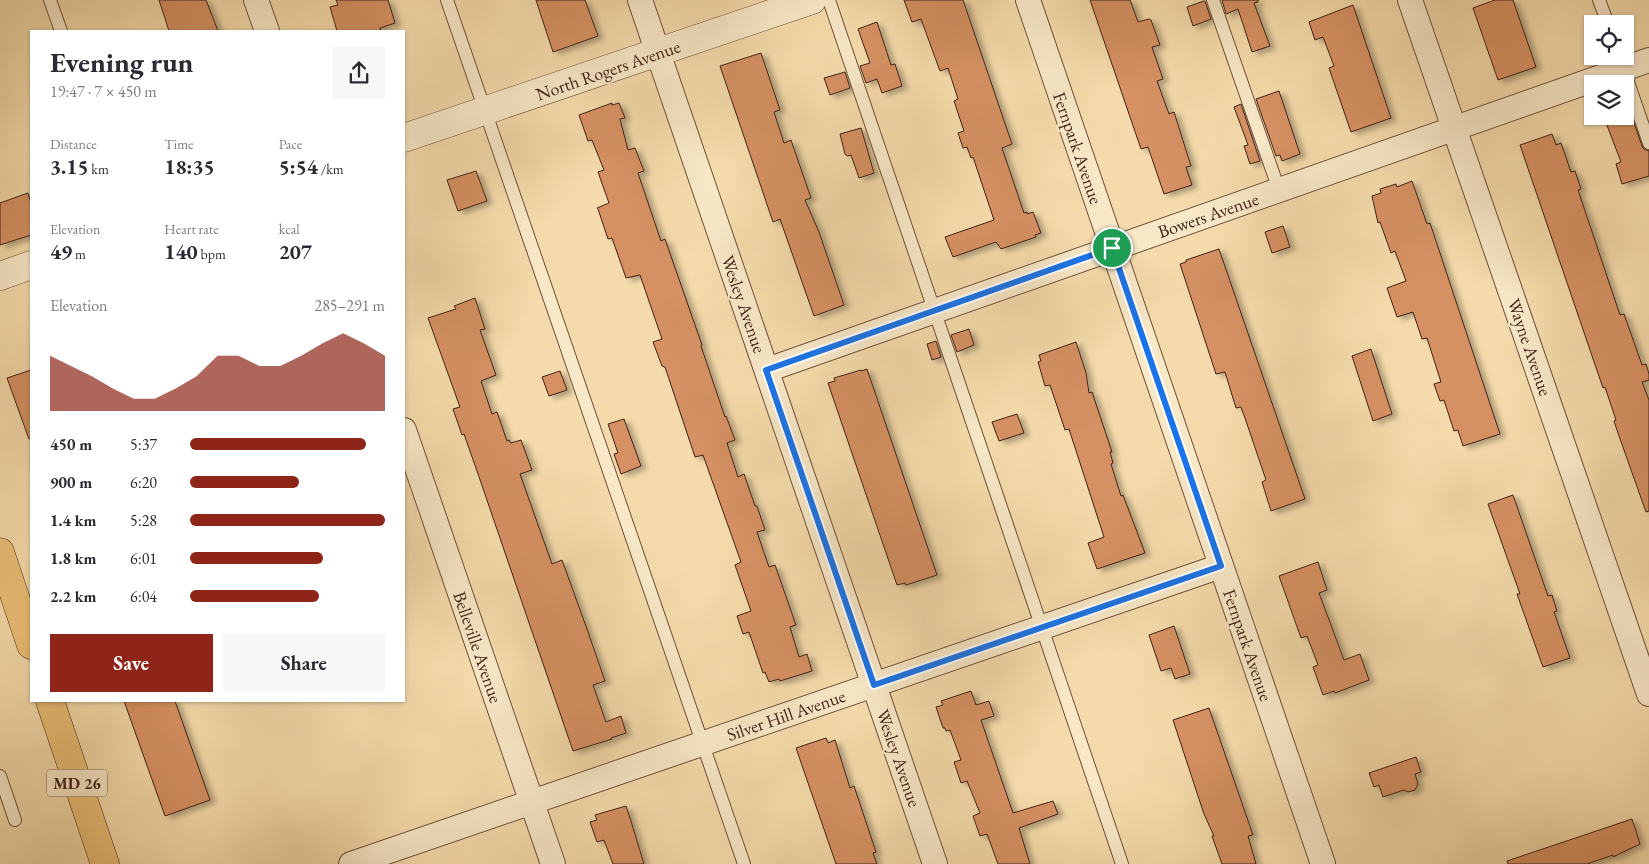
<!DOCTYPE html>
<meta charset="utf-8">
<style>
body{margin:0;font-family:"EB Garamond",serif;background:#f7f7f7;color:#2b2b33;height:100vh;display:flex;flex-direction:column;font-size:19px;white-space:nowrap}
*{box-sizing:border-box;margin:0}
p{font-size:16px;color:#7c7c81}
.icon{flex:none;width:28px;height:28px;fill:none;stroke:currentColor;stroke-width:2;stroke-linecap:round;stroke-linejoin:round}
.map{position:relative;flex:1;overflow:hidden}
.panel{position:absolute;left:30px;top:30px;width:375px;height:672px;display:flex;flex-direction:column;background:#fff;border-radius:0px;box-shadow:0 1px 4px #0004}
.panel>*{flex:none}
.fabs{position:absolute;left:1584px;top:15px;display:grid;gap:10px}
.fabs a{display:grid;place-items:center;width:50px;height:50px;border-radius:0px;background:#fff;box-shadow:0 1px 4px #0004;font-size:25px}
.pin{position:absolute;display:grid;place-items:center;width:42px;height:42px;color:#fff;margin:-21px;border:2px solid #fff;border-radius:50%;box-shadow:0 1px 5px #0007}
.round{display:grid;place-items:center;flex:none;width:52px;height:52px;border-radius:0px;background:#f7f7f7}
.overview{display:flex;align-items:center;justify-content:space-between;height:85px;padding:0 20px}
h1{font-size:28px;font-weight:700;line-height:38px}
.metrics{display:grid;grid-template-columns:repeat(3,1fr);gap:8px;height:85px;padding:5px 20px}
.metrics div{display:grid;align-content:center}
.metrics b{font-size:21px;font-weight:700}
.metrics small{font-size:14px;font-weight:400}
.metrics p{font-size:14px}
.chart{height:140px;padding:10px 20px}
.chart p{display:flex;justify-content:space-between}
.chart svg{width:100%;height:90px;margin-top:5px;fill:#8f2418;opacity:.7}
.action{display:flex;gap:10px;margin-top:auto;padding:10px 20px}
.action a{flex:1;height:58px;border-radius:0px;background:#8f2418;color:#fff;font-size:20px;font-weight:700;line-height:58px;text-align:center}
.action a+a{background:#f7f7f7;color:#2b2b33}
ul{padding:0 20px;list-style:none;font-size:16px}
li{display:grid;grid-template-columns:80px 60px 1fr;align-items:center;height:38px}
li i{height:12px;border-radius:6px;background:#8f2418}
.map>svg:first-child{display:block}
.building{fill:#d59164;stroke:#412216;filter:url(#shadow)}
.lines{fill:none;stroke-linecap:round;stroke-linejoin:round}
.service-casing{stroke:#6e503b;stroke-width:14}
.minor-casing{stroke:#6e503b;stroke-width:26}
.tertiary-casing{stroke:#6e503b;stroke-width:29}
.primary-casing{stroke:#412216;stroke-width:29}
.service{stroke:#f8e8c8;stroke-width:12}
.minor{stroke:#f8e8c8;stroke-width:24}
.tertiary{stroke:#f8e8c8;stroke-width:28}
.primary{stroke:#eabe76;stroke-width:28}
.route-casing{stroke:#fff;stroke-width:10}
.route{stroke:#1a73e8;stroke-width:6}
.labels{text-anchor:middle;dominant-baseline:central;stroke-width:4;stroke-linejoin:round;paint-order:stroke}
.shield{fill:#f8e8c8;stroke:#785d4b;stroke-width:1}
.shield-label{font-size:16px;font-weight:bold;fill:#412216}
.street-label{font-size:18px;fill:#412216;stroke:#f8e8c8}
</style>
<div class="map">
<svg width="1649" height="864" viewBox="0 0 1649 864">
<defs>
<filter id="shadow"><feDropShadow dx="5.5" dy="3" stdDeviation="2.5" flood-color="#0004"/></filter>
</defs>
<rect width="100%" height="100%" fill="#f5dbab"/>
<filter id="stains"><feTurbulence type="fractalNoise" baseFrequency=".004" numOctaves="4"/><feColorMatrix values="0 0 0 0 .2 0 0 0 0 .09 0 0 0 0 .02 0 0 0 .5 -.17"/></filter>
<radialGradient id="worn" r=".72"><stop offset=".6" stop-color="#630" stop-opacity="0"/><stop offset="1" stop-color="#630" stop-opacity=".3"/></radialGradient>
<path class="building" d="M 159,0 L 206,0 L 218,31 L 169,31 Z
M 336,0 L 388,0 L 395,23 L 380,28 L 381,31 L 337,31 L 330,7 L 338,5 Z
M 536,0 L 585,0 L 598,36 L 553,52 Z
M 904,0 L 963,0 L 1012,144 L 1002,148 L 1024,213 L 1027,212 L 1027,214 L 1033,212 L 1041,233 L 1035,235 L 1036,237 L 1001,249 L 996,242 L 953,257 L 945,237 L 994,220 L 973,157 L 971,158 L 967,147 L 963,148 L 958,133 L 964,131 L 954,101 L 958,99 L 948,68 L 940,71 L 921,19 L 912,22 Z
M 1090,0 L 1130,0 L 1138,22 L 1149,19 L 1151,20 L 1160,45 L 1152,47 L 1163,79 L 1157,81 L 1169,114 L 1174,112 L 1191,166 L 1186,167 L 1192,185 L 1164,194 L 1148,147 L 1141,149 Z
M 1222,0 L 1258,0 L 1258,2 L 1254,3 L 1270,46 L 1252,52 L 1238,9 L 1226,14 Z
M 1495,0 L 1513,0 L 1536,67 L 1498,80 L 1473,8 Z
M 1204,1 L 1205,1 L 1211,19 L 1193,26 L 1187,7 Z
M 1353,5 L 1391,118 L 1351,132 L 1329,68 L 1334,66 L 1323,37 L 1315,40 L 1309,22 Z
M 877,22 L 891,65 L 895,64 L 902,86 L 882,93 L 877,79 L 866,83 L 860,66 L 870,63 L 858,29 Z
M 761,53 L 780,110 L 774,112 L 784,143 L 791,140 L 811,198 L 805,200 L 819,232 L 844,305 L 814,316 L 780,219 L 773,222 L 720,66 Z
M 845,72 L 850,88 L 830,95 L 824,78 Z
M 1279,91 L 1300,154 L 1282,161 L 1280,155 L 1276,156 L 1256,99 Z
M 612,103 L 612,105 L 619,103 L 625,118 L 620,119 L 628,150 L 635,148 L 644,171 L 638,173 L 661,241 L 665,239 L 702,345 L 701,346 L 725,417 L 726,416 L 735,440 L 727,443 L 738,477 L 744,474 L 755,506 L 757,506 L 765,530 L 757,532 L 769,567 L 775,565 L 796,625 L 790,627 L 799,657 L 807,654 L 812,671 L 780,681 L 779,679 L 769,682 L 765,672 L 763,673 L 749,632 L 743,634 L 737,616 L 751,611 L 735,565 L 741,562 L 703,455 L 695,457 L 665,367 L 662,366 L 653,342 L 662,339 L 640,275 L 626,278 L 612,238 L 608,239 L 598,209 L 597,208 L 609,203 L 598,172 L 604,170 L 592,140 L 588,141 L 579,115 Z
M 1241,104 L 1260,161 L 1250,164 L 1244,146 L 1248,145 L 1234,107 Z
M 1614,116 L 1624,116 L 1626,123 L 1633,120 L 1642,146 L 1644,149 L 1649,151 L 1649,176 L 1622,184 L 1616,164 L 1621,162 L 1605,120 Z
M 861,128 L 874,173 L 859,178 L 851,155 L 847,156 L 845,154 L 840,134 Z
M 1552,134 L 1556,145 L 1561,143 L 1571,172 L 1575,171 L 1581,189 L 1578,190 L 1620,315 L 1624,314 L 1642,365 L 1646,364 L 1649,374 L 1649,380 L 1642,382 L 1649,400 L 1649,511 L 1646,512 L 1619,436 L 1614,421 L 1616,420 L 1605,387 L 1603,388 L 1520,145 Z
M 476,171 L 487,201 L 458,211 L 447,180 Z
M 1412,181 L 1427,224 L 1430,223 L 1500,434 L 1463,446 L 1458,430 L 1454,431 L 1444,400 L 1440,401 L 1434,384 L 1441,382 L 1427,338 L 1422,339 L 1413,312 L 1397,317 L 1387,288 L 1406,281 L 1395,251 L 1391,253 L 1380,222 L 1378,223 L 1372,196 L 1381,193 L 1380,189 L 1396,184 L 1397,187 Z
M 28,193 L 31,203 L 31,235 L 0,245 L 0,203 Z
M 1283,226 L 1290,247 L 1272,253 L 1265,232 Z
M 1219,249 L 1305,499 L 1271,511 L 1262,482 L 1266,480 L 1245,418 L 1241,407 L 1236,408 L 1225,372 L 1216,374 L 1180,264 L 1186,262 L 1186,260 Z
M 475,298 L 485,329 L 480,330 L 496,375 L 481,381 L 492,414 L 497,412 L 507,441 L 509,440 L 511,443 L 521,440 L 532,470 L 520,474 L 552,564 L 562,560 L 587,629 L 605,681 L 593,685 L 606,722 L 621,716 L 626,733 L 611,738 L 612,739 L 573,751 L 477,471 L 464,434 L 462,435 L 453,409 L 460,407 L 428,318 L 456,309 L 454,306 Z
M 969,329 L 974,345 L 957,352 L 951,335 Z
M 936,341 L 941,357 L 932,360 L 927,344 Z
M 1076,342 L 1086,373 L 1089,393 L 1092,392 L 1112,452 L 1110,452 L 1113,463 L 1111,464 L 1121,496 L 1123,495 L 1145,553 L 1097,569 L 1088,543 L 1104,537 L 1069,429 L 1065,430 L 1050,385 L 1045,386 L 1038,362 L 1041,361 L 1039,355 Z
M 1371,349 L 1392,414 L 1373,421 L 1352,356 Z
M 867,369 L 937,575 L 906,585 L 905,583 L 897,585 L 828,383 L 835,381 L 834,378 L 861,370 L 861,371 Z
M 31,370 L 31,438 L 29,439 L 7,378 Z
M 560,371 L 567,390 L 549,396 L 542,377 Z
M 1017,414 L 1024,433 L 999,441 L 992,422 Z
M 624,419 L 641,466 L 621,474 L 614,454 L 618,453 L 608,424 Z
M 1513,495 L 1548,596 L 1552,595 L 1557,611 L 1554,612 L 1570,658 L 1543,667 L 1517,594 L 1520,594 L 1488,504 Z
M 1318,562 L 1327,590 L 1319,593 L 1344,660 L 1360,654 L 1369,680 L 1335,693 L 1334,691 L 1323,695 L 1313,667 L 1318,665 L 1307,636 L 1301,638 L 1279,576 Z
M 1174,626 L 1190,674 L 1175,679 L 1171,668 L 1161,671 L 1149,635 Z
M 971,691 L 976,705 L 989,701 L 994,716 L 981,720 L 1013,813 L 1053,801 L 1058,814 L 1019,828 L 1030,864 L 998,864 L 987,834 L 980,836 L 973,816 L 980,813 L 967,781 L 961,783 L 954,762 L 961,760 L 950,730 L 946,731 L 945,728 L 943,728 L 936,707 L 943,705 L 941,701 Z
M 124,701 L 175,701 L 210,800 L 165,816 Z
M 1209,708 L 1253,835 L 1248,836 L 1256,864 L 1222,864 L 1212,836 L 1214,836 L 1204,814 L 1173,720 Z
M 826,738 L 828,743 L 835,740 L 850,788 L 854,786 L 876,852 L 873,853 L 877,864 L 836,864 L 796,748 Z
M 1416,757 L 1421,772 L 1415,774 L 1418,784 L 1415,790 L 1408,792 L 1404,790 L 1383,797 L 1379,785 L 1374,787 L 1369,773 Z
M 626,806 L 631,821 L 644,864 L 613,864 L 604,840 L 597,842 L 590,822 L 597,820 L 595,815 Z
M 1632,819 L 1640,844 L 1613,857 L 1613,855 L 1587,864 L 1508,864 L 1507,861 Z"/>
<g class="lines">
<defs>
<path id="service" d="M 50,0 L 61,31
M 447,0 L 744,864
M 829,0 L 1122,864
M 1213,0 L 1279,190
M 1599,0 L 1608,24
M 1619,56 L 1649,143
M 0,776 L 15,820"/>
<path id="minor" d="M 256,0 L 267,31
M 640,0 L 935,864
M 1028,0 L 1323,864
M 1410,0 L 1649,694
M 767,370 L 1649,60
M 404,430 L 553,864
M 351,864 L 1221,566"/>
<path id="tertiary" d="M 404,138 L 812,0
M 0,276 L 31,265"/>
<path id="primary" d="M 0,552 L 31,645
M 50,701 L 105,864"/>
</defs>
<use href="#service" class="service-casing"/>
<use href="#minor" class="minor-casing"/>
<use href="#tertiary" class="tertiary-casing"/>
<use href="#primary" class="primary-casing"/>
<use href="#service" class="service"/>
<use href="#minor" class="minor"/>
<use href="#tertiary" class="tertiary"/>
<use href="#primary" class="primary"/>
</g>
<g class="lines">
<defs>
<path id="route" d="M 1112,248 L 1221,566 L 874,685 L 766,370 Z"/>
</defs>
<use href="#route" class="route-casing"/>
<use href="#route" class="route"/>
</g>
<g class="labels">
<rect class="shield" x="47" y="769.5" width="60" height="27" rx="4"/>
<g class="shield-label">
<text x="77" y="783">MD 26</text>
</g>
<g class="street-label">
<text transform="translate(608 70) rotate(-19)">North Rogers Avenue</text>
<text transform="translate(1078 148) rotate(71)">Fernpark Avenue</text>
<text transform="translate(1208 215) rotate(-19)">Bowers Avenue</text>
<text transform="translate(744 304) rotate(71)">Wesley Avenue</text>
<text transform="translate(1530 347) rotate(71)">Wayne Avenue</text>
<text transform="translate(1248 645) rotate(71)">Fernpark Avenue</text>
<text transform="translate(478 647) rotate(71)">Belleville Avenue</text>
<text transform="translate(786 715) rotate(-19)">Silver Hill Avenue</text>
<text transform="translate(899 758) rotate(71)">Wesley Avenue</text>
</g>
</g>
<rect width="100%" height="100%" filter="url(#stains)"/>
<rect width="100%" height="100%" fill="url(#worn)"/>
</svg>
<div class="fabs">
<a><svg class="icon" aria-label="locate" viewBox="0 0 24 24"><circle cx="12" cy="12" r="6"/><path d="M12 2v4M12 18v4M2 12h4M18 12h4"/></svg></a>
<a><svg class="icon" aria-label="layers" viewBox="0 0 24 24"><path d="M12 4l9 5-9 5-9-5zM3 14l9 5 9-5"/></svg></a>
</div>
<div class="pin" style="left:1112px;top:248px;background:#1e9e55"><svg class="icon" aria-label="arrive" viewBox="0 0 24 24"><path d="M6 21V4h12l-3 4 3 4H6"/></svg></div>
<section class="panel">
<div class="overview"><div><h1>Evening run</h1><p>19:47 · 7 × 450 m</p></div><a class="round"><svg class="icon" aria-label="share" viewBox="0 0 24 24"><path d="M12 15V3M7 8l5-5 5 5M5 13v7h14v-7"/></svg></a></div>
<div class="metrics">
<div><p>Distance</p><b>3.15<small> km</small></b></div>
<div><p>Time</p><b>18:35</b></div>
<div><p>Pace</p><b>5:54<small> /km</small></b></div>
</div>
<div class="metrics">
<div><p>Elevation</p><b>49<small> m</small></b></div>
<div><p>Heart rate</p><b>140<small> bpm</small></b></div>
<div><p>kcal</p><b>207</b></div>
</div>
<div class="chart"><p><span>Elevation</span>285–291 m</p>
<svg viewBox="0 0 160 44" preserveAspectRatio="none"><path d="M0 44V17L10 22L20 27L30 33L40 38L50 38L60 33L70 27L80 17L90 17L100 22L110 22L120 17L130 11L140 6L150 11L160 17V44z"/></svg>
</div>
<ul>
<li><b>450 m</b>5:37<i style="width:90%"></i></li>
<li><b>900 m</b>6:20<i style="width:56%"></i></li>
<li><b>1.4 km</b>5:28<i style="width:100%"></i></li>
<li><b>1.8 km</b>6:01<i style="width:68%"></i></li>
<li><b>2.2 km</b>6:04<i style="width:66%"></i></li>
</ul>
<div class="action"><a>Save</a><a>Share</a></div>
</section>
</div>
